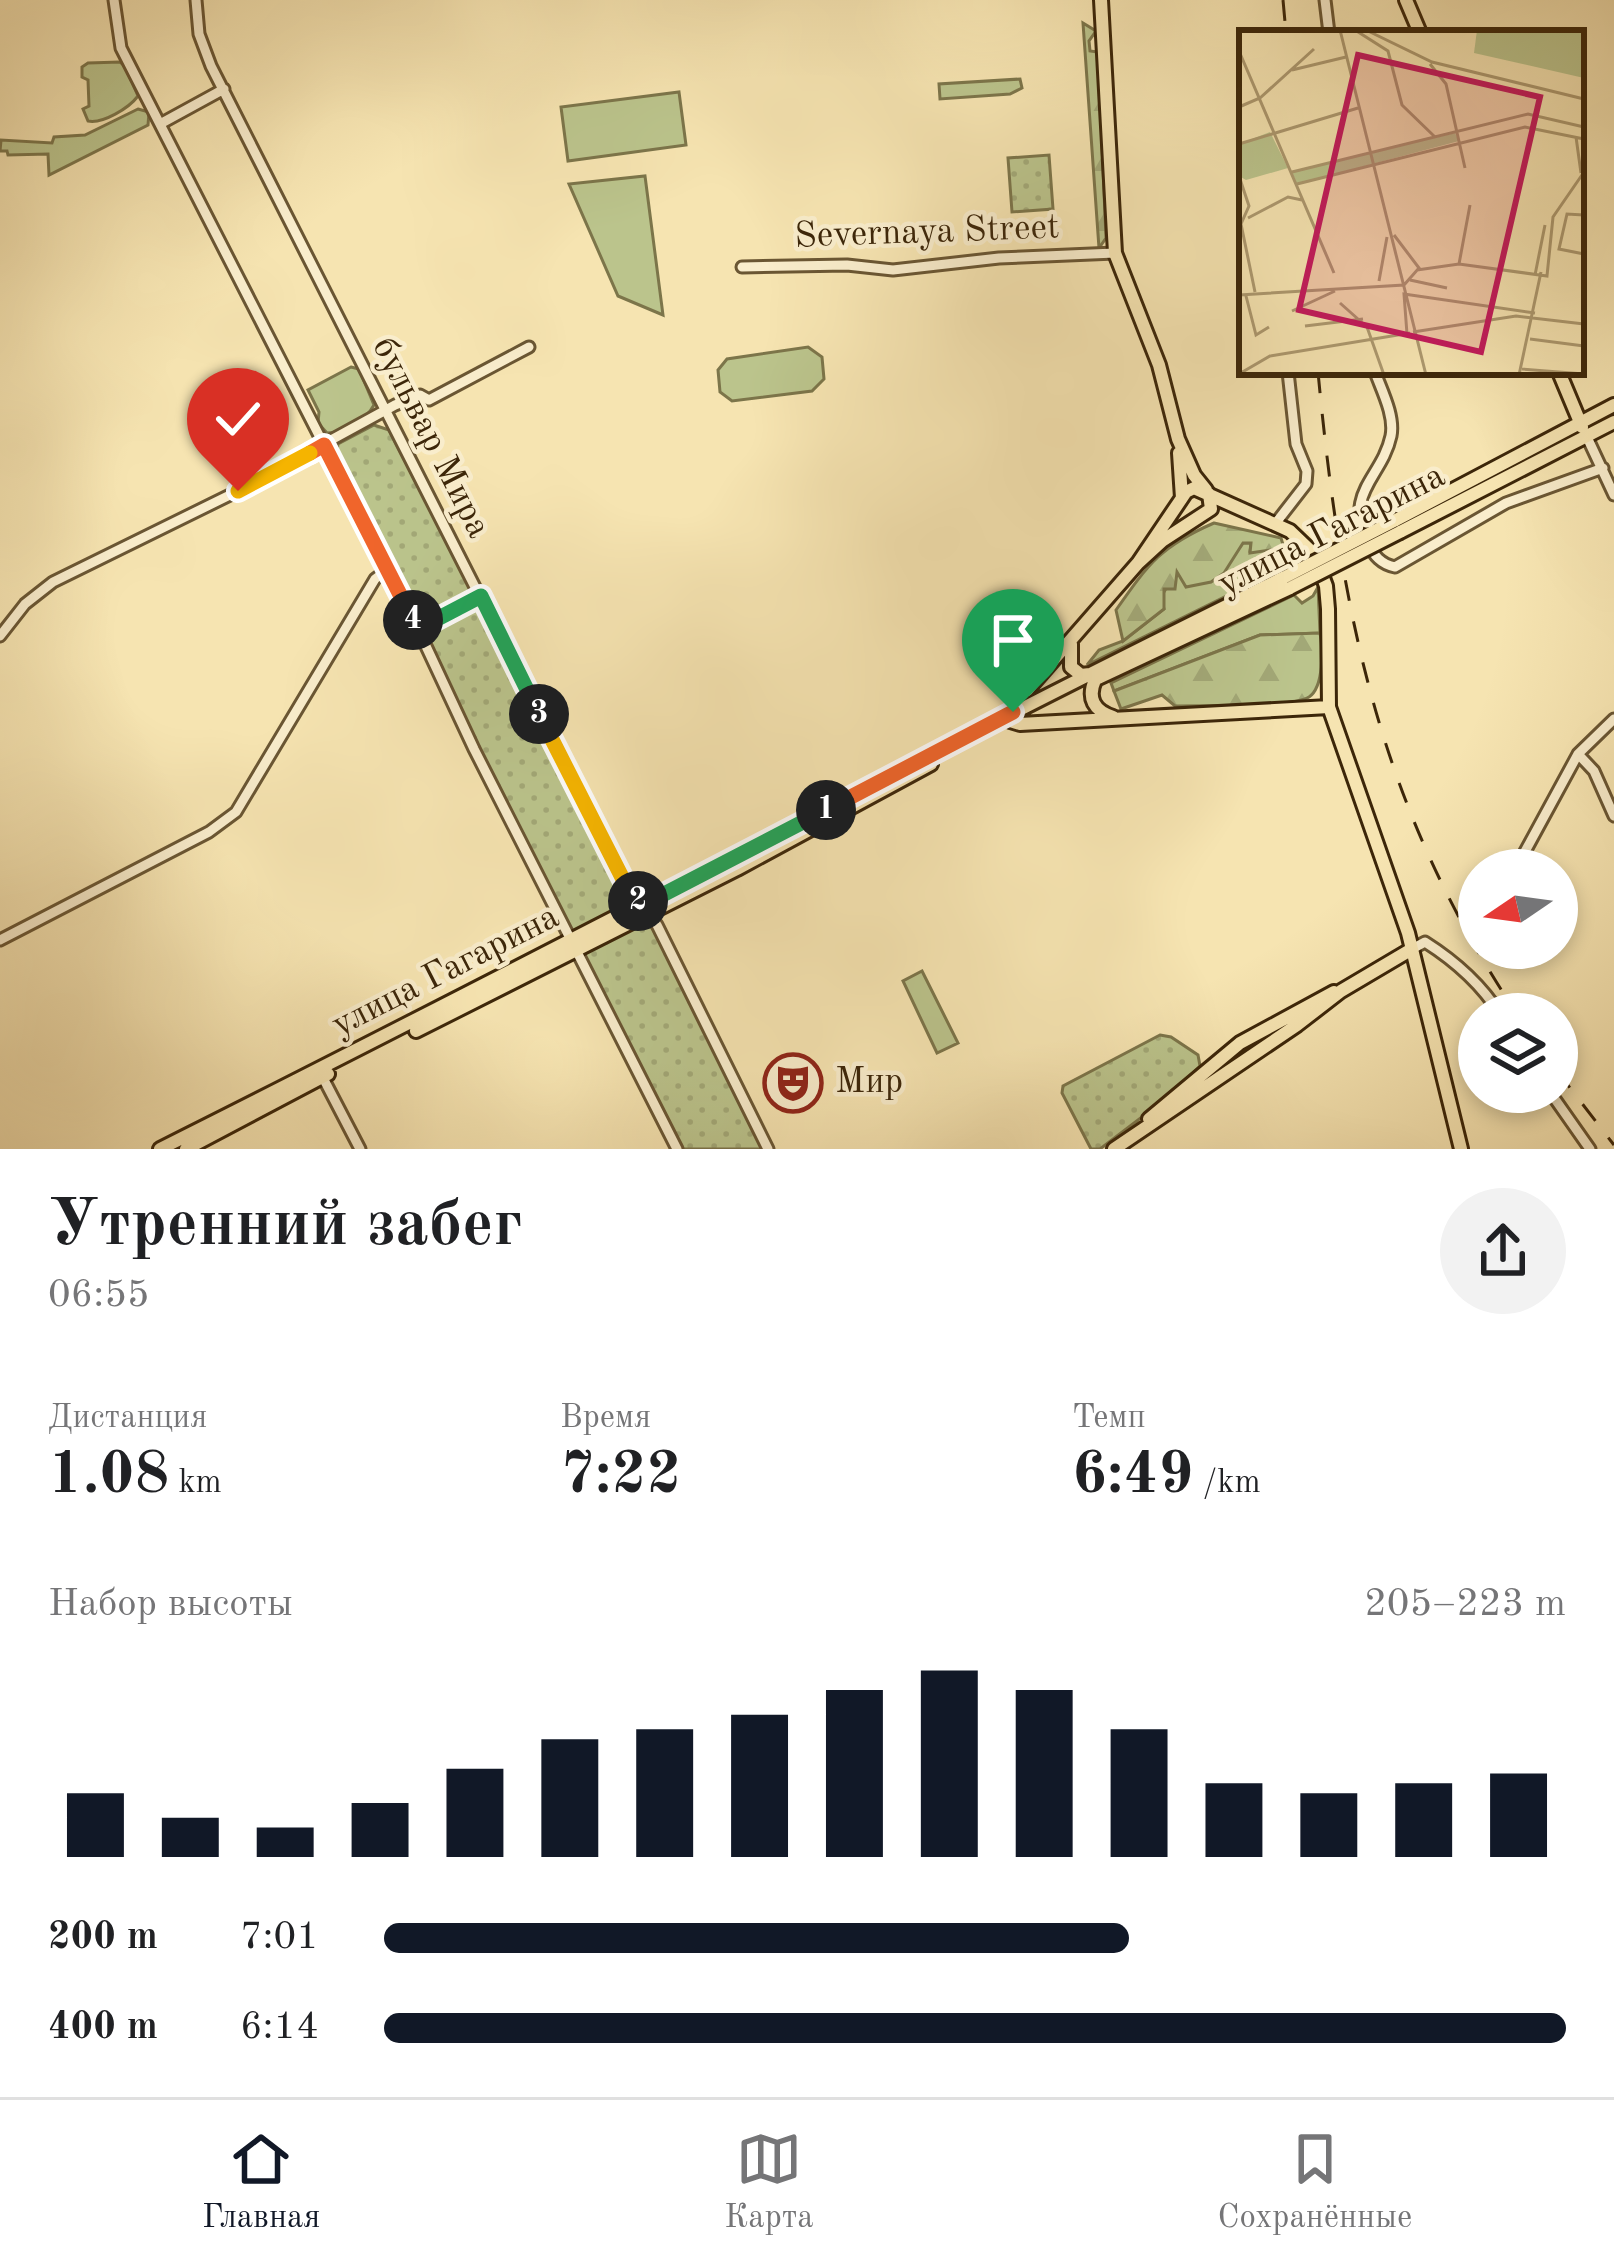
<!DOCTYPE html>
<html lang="ru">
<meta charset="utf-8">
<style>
body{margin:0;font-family:"Old Standard TT",serif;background:#f2f2f2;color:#202124;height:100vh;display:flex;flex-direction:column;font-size:45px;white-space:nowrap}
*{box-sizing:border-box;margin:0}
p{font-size:39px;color:#757577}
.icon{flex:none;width:66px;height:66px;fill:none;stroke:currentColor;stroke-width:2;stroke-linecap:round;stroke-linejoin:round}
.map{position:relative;height:1149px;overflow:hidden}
.sheet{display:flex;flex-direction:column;background:#fff;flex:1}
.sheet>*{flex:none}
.needle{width:78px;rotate:257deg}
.controls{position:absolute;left:1458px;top:849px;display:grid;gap:24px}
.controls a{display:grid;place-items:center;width:120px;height:120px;border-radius:50%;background:#fff;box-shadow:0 6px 18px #0003;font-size:60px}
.pin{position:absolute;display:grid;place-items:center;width:102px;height:102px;color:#fff;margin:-123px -51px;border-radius:50% 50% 50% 0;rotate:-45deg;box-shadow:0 0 12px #0007}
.pin .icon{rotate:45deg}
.km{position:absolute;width:60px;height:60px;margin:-30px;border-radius:50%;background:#222;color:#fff;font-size:33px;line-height:60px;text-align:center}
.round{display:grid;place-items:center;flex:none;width:126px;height:126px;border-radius:63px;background:#f2f2f2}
.headline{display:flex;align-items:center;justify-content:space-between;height:204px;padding:0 48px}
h1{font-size:66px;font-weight:700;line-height:90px}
.figures{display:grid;grid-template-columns:repeat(3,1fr);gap:18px;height:204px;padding:12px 48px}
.figures div{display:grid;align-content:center}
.figures b{font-size:60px;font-weight:700}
.figures small{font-size:33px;font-weight:400}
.figures p{font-size:33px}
.chart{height:336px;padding:24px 48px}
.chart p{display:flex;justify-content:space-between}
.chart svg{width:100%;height:216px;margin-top:12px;stroke:#111827;stroke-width:6}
ul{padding:0 48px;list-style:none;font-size:39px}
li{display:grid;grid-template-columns:192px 144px 1fr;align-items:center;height:90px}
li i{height:30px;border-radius:15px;background:#111827}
.tabs{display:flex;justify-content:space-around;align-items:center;height:168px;border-top:3px solid #e0e0e0;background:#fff;font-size:33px;color:#757577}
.tabs a{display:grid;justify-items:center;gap:6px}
.tabs .selected{color:#111827}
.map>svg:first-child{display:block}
.green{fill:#bbc48c;stroke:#7c754a;stroke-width:3}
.forest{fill:url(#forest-firs);stroke:#7c754a;stroke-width:3}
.park{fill:url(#park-dots);stroke:#7c754a;stroke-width:3}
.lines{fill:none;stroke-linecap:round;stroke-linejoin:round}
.minor-casing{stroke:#6a5633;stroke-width:15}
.major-casing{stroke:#3c2609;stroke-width:18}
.minor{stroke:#f9edcc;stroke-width:9}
.major{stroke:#f6e4b1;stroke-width:12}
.rail{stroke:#3c2609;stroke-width:3;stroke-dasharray:21 21;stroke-linecap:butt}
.major-bridge-casing{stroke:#3c2609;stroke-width:18;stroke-linecap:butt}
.major-bridge{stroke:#f6e4b1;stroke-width:12}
.split-1-casing{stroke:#fff;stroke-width:24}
.split-2-casing{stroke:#fff;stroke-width:24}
.split-3-casing{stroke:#fff;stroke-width:24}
.split-4-casing{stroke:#fff;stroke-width:24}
.split-5-casing{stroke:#fff;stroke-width:24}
.split-6-casing{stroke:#fff;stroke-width:24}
.split-1{stroke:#f0652b;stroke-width:15}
.split-2{stroke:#22a559;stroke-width:15}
.split-3{stroke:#f5b400;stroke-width:15}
.split-4{stroke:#22a559;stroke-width:15}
.split-5{stroke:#f0652b;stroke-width:15}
.split-6{stroke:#f5b400;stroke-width:15}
.labels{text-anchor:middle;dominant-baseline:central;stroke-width:9;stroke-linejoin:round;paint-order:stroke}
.street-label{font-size:36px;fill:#3c2609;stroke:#f9edcc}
.poi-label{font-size:36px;fill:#3c2609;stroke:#f9edcc;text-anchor:start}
.inset-road{fill:none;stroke:#ac986e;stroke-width:3}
.view{fill:#c2185b;fill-opacity:0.15;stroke:#c2185b;stroke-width:6}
.inset-edge{fill:none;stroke:#3c2609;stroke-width:6}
</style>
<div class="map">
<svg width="1614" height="1149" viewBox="0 0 1614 1149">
<defs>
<pattern id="forest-firs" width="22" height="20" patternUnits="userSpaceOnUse" patternTransform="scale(3)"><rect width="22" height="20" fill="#bbc48c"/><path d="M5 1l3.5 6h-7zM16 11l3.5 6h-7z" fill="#a2a877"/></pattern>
<pattern id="park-dots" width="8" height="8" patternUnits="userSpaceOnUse" patternTransform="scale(3)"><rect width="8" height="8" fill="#bbc48c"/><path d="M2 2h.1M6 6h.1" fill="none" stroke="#a2a877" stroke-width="1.8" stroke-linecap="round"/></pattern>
</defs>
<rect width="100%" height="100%" fill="#f6e4b1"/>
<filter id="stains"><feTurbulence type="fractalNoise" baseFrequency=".00167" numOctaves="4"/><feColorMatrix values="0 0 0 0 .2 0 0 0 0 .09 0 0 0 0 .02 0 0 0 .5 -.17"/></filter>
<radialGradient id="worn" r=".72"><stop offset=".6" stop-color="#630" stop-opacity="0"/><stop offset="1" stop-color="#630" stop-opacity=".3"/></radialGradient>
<path class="green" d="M 120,62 L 125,66 L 138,96 C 129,108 103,124 88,121 L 83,109 L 89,106 L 88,80 L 82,77 L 82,67 L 88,63 Z
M 1020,79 L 1022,88 L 1010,94 L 940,99 L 939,84 Z
M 679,92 L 686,145 L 568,161 L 561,107 Z
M 138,109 L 149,112 L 148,125 L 49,175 L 48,154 L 8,155 L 7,151 L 0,151 L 1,140 L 52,143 L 54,137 L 85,135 Z
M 645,176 L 663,315 L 618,296 L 569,184 Z
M 808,347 L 822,357 L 824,379 L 812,391 L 732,401 L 720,392 L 718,370 L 727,359 Z
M 351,367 L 359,369 L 374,405 C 366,420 344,433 327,433 L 318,423 L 319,412 L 308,390 Z
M 1243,543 L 1251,543 L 1250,551 L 1267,548 L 1275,551 L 1281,569 L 1087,665 L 1099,650 L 1123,641 L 1164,609 L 1161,597 L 1177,570 C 1221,596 1218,572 1243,543 Z
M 1318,587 L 1320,633 L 1260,635 L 1114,691 L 1111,683 L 1294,595 L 1302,603 L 1313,596 Z
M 922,971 L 958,1043 L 937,1053 L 903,981 Z"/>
<path class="forest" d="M 1083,23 L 1096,31 L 1089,41 L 1090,51 L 1098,52 L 1106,238 L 1099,248 Z
M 1214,523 L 1281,538 L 1284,548 L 1250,553 L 1251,543 L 1243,543 L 1224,573 L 1211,582 L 1186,587 L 1177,572 L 1175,589 L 1164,589 L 1164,609 L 1123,641 L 1116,610 C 1149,563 1161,546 1214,523 Z
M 1320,633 C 1323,649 1324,687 1309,697 C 1291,708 1201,705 1175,706 L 1162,695 L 1121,709 L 1114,691 L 1260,635 Z"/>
<path class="park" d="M 1049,155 L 1053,209 L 1012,212 L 1008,158 Z
M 374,425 L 389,430 L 472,591 L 468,599 L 429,620 L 416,616 L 336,457 L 338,444 Z
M 481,596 L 628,889 L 646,910 L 768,1149 L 677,1149 L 418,629 Z
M 1160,1035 L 1171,1037 L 1198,1055 L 1200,1066 L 1163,1101 L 1100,1149 L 1091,1149 L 1062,1093 L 1063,1086 Z"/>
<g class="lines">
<defs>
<path id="minor" d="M 114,0 L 121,48 L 418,629 L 474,749 L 677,1149
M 196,0 L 199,34 L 211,66 L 628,889 L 657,925 L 768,1149
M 1325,0 L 1329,33
M 160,124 L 224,89
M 742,267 L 847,265 L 893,270 L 999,258 L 1115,253
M 1375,372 C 1382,391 1395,416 1391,436 C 1382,478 1343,492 1368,543 C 1374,556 1381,564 1395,567 L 1506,503 L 1603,468
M 1586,435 L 1614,495
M 1275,524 L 1306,484 L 1307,471 L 1296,444 L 1288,372
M 418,629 L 481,596
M 0,636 L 25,604 L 53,582 L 238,491 L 395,405 L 420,395 L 429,400 L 529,347
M 1578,754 L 1594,771 L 1614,816
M 1515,870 L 1578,754 L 1614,719
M 0,940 L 209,832 L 236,812 L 375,579 L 387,570
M 1412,949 L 1425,942 C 1455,961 1481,984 1500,1014
M 321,1074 L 360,1149
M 1550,1092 L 1590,1149"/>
<path id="major" d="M 1101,0 L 1115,253 L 1159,365 L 1178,439 L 1194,475 L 1206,490
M 1406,0 L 1420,33
M 1559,372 L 1582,427
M 1179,453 L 1182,498
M 1394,521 L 1614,405
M 1400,532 L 1614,422
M 1138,563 L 1186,492 L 1194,488 L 1290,531 L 1314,554 L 1326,586 L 1328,609 L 1329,707 L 1408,933 L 1461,1149
M 1071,644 L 1071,667 L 1081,675 L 1090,674
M 1098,678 L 1290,588
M 1095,680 C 1087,698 1094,711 1113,717
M 1027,690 L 1138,563 L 1162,541 L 1211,509 L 1209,494
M 1010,721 L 1020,724 L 1329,707
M 416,1031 L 737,869 L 931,764
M 1149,1119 L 1240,1043 L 1334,992
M 160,1149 C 536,961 907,763 1285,577
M 186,1149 L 328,1074
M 1114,1149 L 1297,1025 L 1341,991 L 1412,949"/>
</defs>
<use href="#minor" class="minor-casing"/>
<use href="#major" class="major-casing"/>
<use href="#minor" class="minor"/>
<use href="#major" class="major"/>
<path class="rail" d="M 1283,0 L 1286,33
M 1318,372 C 1341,614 1379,807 1517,1014
M 1557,1071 L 1614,1145"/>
<defs>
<path id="major-bridge" d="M 1285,577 L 1394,521
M 1290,588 L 1400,532"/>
</defs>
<use href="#major-bridge" class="major-bridge-casing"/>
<use href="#major-bridge" class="major-bridge"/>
</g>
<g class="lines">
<defs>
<path id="split-1" d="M 826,810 L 1013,712"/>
<path id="split-2" d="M 638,901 L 643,905 L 826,810"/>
<path id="split-3" d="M 539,714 L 628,889 L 638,901"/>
<path id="split-4" d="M 413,620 L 418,629 L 481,596 L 539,714"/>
<path id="split-5" d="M 310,453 L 324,445 L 413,620"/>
<path id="split-6" d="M 238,491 L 310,453"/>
</defs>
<use href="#split-1" class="split-1-casing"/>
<use href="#split-2" class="split-2-casing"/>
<use href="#split-3" class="split-3-casing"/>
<use href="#split-4" class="split-4-casing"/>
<use href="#split-5" class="split-5-casing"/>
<use href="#split-6" class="split-6-casing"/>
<use href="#split-1" class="split-1"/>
<use href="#split-2" class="split-2"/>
<use href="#split-3" class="split-3"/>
<use href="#split-4" class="split-4"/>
<use href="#split-5" class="split-5"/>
<use href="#split-6" class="split-6"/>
</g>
<defs>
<symbol id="theatre-ring" viewBox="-11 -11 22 22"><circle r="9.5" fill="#f9edcc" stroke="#8f2418" stroke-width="1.5"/><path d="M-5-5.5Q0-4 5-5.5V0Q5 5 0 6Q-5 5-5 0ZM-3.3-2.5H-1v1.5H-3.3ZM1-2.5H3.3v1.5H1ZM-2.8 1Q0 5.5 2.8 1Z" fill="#8f2418"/></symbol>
</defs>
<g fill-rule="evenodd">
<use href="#theatre-ring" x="760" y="1050" width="66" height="66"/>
</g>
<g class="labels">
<g class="street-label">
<text transform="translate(927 233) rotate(-2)">Severnaya Street</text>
<text transform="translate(430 438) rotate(63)">бульвар Мира</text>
<text transform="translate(1332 531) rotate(-27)">улица Гагарина</text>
<text transform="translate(446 972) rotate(-27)">улица Гагарина</text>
</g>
<g class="poi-label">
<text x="835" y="1083">Мир</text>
</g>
</g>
<g transform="translate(1239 30)">
<rect width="345" height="345" fill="#f6e4b1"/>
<path d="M 238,0 L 345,0 L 345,48 L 235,23 Z" fill="#bbc48c"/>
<path d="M 31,102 L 49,138 L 7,150 L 0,146 L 0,114 ZM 216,103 L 220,111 L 58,154 L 53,142 Z" fill="#bbc48c"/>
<path class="inset-road" d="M 101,0 L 187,345M 116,0 L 149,21 L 163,75 L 196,107M 127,0 L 193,32 L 345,69M 0,21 L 95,243M 191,34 L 207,54 L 226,138M 53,40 L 107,27M 0,77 L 21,68 L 75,19M 337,107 L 342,143M 0,114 L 119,78M 53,142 L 289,84 L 345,97M 0,146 L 10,176 L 2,194 L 16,262M 58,154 L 286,97 L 345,109M 345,185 L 328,184 L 320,219 L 345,224M 9,188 L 49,167 L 63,170M 220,234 L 231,175M 178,240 L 220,234 L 308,246 L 314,187 L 345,142M 296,245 L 306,195M 171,250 L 208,258M 140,251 L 148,207M 0,265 L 165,255 L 180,238 L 155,205M 7,266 L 17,305 L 30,297M 101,273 L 128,297 L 145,345M 53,281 L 96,261M 66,296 L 124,289M 174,302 L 277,286 L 345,294M 168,304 L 165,264 L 296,283M 291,309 L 345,316M 283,339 L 345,344M 0,344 L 31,326 L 171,303M 280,345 L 302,242"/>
<path class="view" d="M 119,25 L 301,67 L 242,322 L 60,280 Z"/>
<rect width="345" height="345" class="inset-edge"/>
</g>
<rect width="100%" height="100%" filter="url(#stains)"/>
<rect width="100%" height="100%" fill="url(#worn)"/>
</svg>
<div class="controls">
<a><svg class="needle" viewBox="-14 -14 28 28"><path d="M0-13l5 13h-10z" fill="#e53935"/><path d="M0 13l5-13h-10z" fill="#757577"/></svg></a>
<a><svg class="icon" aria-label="layers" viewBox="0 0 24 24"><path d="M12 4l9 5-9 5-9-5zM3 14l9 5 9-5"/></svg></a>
</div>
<div class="pin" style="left:1013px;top:712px;background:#1e9e55"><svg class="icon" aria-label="arrive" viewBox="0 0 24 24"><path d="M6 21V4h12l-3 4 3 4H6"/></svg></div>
<div class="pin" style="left:238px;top:491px;background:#d93025"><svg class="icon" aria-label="check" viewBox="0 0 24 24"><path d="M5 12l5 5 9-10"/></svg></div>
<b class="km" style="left:826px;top:810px">1</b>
<b class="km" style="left:638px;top:901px">2</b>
<b class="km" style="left:539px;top:714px">3</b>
<b class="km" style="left:413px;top:620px">4</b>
</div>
<section class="sheet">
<div class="headline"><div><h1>Утренний забег</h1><p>06:55</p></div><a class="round"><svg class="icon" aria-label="share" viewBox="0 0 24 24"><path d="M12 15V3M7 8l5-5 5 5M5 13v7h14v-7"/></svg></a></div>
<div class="figures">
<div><p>Дистанция</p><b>1.08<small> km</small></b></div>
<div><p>Время</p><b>7:22</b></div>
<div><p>Темп</p><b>6:49<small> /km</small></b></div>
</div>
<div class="chart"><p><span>Набор высоты</span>205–223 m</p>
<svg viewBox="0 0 160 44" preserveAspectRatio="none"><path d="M5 44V31M15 44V36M25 44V38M35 44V33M45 44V26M55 44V20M65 44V18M75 44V15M85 44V10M95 44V6M105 44V10M115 44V18M125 44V29M135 44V31M145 44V29M155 44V27"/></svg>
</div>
<ul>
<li><b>200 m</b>7:01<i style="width:63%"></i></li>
<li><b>400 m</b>6:14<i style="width:100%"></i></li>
</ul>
</section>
<nav class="tabs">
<a class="selected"><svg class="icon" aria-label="home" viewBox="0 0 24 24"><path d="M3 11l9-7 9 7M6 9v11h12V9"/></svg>Главная</a>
<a><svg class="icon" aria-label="map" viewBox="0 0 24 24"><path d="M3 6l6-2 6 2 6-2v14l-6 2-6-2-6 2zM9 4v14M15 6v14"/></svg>Карта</a>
<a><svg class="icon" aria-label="saved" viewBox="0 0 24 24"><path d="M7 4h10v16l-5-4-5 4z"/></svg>Сохранённые</a>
</nav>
